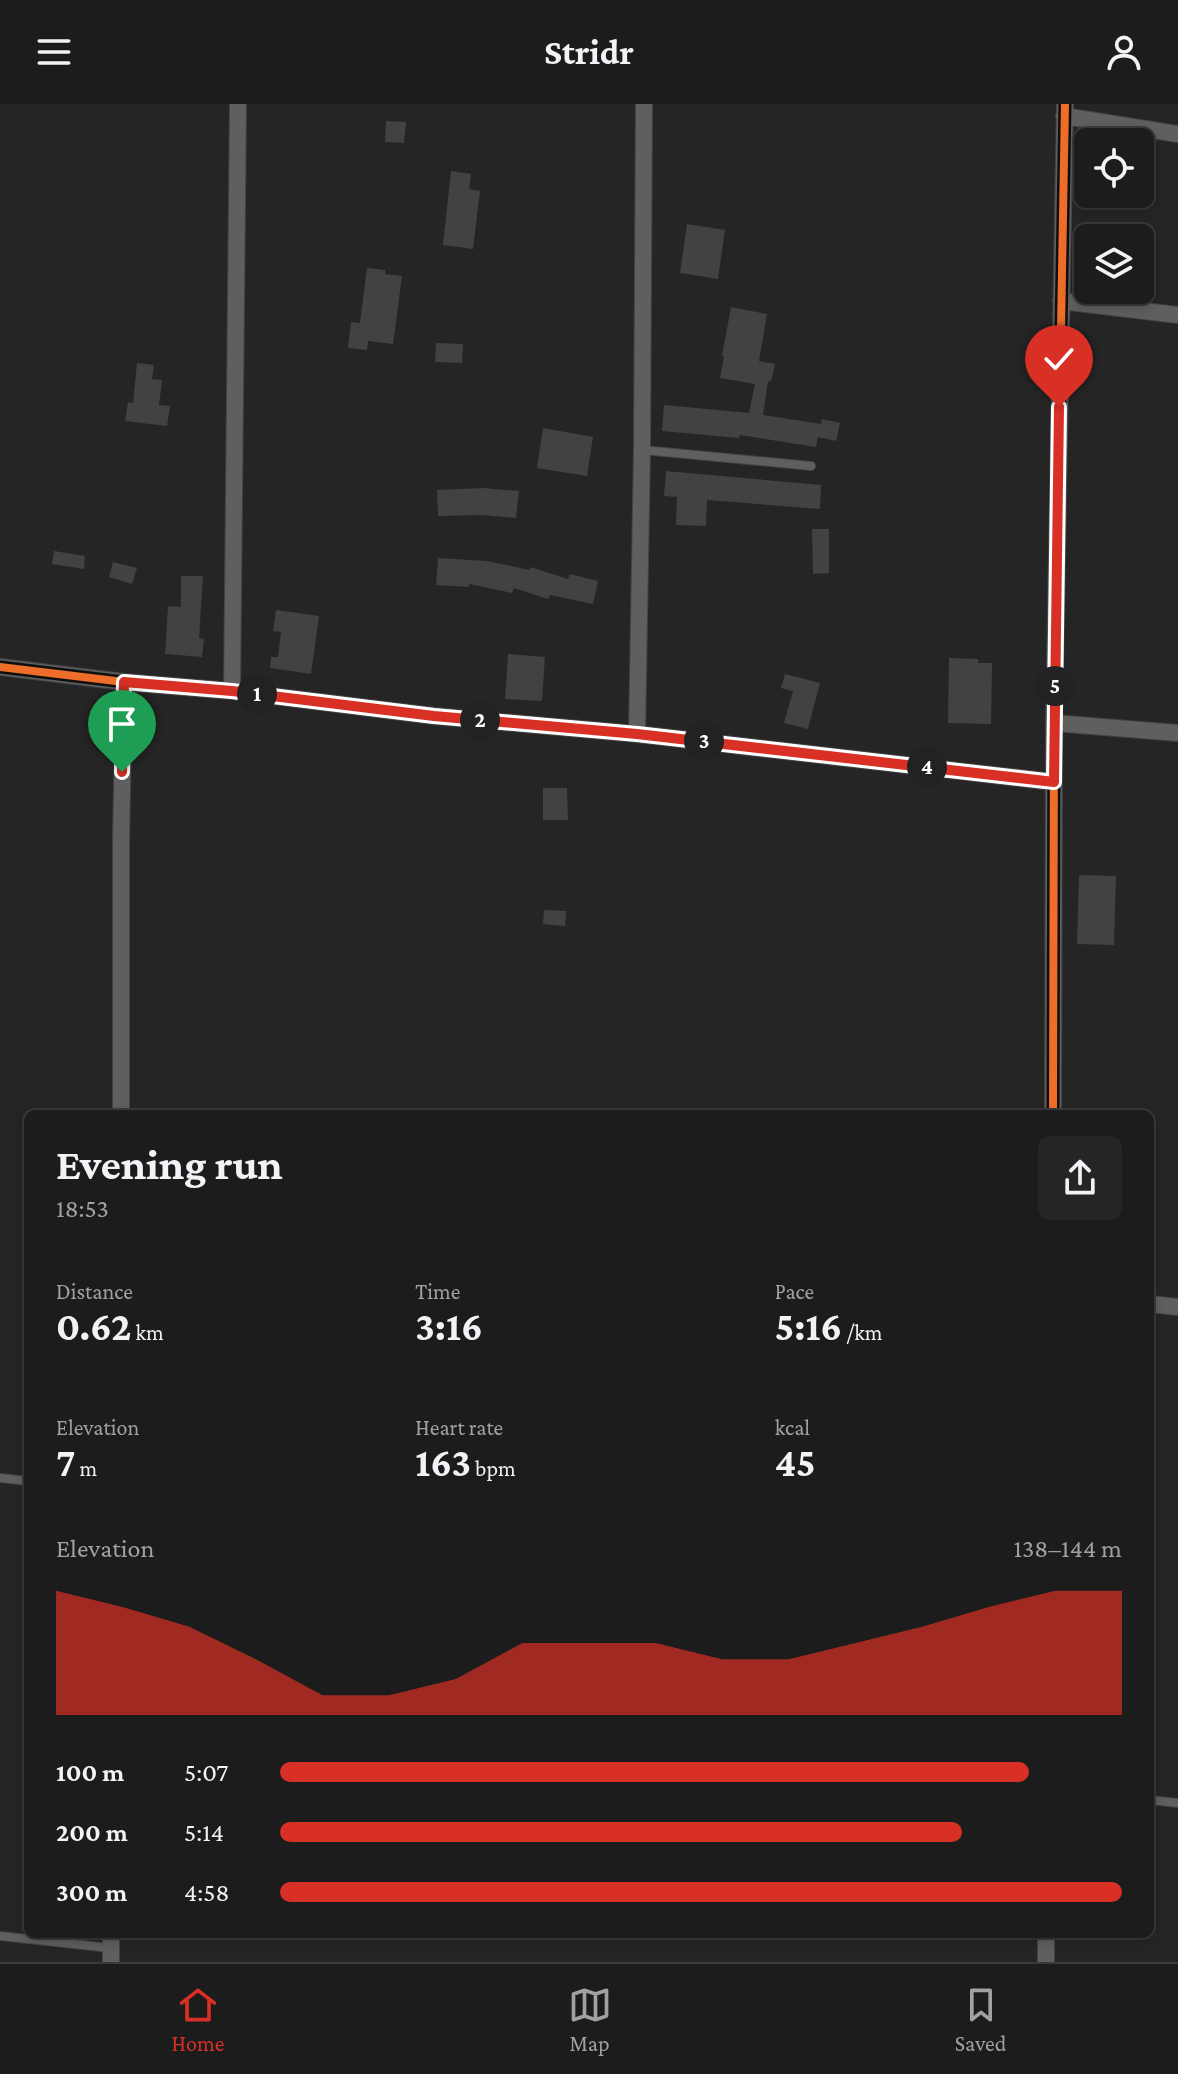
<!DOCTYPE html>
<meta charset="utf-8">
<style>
body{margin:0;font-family:"Crimson Pro",serif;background:#252525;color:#f1f3f6;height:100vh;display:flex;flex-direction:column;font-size:30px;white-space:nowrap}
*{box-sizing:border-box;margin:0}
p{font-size:26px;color:#a0a1a3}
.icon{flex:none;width:44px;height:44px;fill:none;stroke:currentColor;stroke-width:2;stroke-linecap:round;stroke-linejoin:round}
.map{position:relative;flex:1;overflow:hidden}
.details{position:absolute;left:24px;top:1006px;width:1130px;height:828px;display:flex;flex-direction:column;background:#1c1c1c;border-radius:12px;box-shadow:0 4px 12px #0003,0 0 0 2px #3a3a3b}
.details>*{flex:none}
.buttons{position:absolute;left:1074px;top:24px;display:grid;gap:16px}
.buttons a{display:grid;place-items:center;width:80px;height:80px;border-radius:12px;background:#1c1c1c;box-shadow:0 4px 12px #0003,0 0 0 2px #3a3a3b;font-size:40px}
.pin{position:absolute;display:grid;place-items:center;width:68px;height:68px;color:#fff;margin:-82px -34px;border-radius:50% 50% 50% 0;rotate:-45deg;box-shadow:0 0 8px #0007}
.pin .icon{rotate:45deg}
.km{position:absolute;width:40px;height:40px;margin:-20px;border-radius:50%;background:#222;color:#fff;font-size:22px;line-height:40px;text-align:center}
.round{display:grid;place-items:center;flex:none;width:84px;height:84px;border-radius:12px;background:#252525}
.summary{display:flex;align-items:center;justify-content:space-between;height:136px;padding:0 32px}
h1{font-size:44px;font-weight:700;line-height:60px}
.stats{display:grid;grid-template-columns:repeat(3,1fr);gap:12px;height:136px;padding:8px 32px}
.stats div{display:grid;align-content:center}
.stats b{font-size:40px;font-weight:700}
.stats small{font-size:22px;font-weight:400}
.stats p{font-size:22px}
.chart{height:224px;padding:16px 32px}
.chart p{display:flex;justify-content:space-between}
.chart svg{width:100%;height:144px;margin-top:8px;fill:#d93025;opacity:.7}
ul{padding:0 32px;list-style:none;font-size:26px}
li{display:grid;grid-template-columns:128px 96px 1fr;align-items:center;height:60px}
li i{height:20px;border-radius:10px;background:#d93025}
header{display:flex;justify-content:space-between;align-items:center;height:104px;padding:0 32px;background:#1c1c1c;font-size:36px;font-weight:700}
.dock{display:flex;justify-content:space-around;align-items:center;height:112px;border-top:2px solid #3a3a3b;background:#1c1c1c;font-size:22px;color:#a0a1a3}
.dock a{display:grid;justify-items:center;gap:4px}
.dock .active{color:#d93025}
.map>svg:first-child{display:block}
.building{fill:#424242}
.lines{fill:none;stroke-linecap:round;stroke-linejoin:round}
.lane-casing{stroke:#434343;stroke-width:10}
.street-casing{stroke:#434343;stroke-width:18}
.lane{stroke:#5e5f5e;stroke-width:8}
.street{stroke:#5e5f5e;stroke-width:16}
.cycleway-casing{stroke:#0e0f0e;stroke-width:13}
.cycleway{stroke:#ee6e29;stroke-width:8}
.route-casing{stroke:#fff;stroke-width:16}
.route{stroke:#d93025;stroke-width:10}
</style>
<header><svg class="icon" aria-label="menu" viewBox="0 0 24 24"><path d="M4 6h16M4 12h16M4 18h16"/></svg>Stridr<svg class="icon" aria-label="person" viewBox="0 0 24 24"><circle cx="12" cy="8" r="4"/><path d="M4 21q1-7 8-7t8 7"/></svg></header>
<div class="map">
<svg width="1178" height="1858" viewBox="0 0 1178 1858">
<rect width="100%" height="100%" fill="#252525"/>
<path class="building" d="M 386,17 L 406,18 L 404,39 L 385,38 Z
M 451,67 L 471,70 L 469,85 L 480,87 L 473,145 L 443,141 Z
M 1097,90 L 1131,90 L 1129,106 L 1095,101 Z
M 687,120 L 725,126 L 718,175 L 680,169 Z
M 367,164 L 385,166 L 385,170 L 402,172 L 393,240 L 368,237 L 367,246 L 348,244 L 351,218 L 360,219 Z
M 731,203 L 767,210 L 759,257 L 775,260 L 771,278 L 768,277 L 763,311 L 821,320 L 822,315 L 840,319 L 836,337 L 818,333 L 816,343 L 740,331 L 739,334 L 662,327 L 664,301 L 749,309 L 755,280 L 720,274 L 724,252 L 722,252 Z
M 436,239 L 463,240 L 462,259 L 435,258 Z
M 137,259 L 154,261 L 152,275 L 162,276 L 159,301 L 170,302 L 167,322 L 125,317 L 128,298 L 133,299 Z
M 543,324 L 593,333 L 587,372 L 537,364 Z
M 666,367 L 821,381 L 820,405 L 707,396 L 706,422 L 676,421 L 677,393 L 664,392 Z
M 483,384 L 519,387 L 516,414 L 482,411 L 438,412 L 437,386 Z
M 812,425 L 829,425 L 829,469 L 813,470 Z
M 54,447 L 85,452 L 84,465 L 52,460 Z
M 438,454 L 487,457 L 530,466 L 530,463 L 568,475 L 570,470 L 598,477 L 593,500 L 550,491 L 548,495 L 514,484 L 512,489 L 469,480 L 469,483 L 436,481 Z
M 113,458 L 137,464 L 132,480 L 109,473 Z
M 181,472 L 203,472 L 199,534 L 204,535 L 202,553 L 165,550 L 168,502 L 181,503 Z
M 276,506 L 319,512 L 311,570 L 270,564 L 271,553 L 278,553 L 281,528 L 273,527 Z
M 508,550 L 545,553 L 542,597 L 505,595 Z
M 949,554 L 978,555 L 978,559 L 992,559 L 991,620 L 948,619 Z
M 785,570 L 820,579 L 808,625 L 784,619 L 793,587 L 781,584 Z
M 543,684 L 567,684 L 568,716 L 543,716 Z
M 1079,771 L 1116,772 L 1114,841 L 1077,840 Z
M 544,806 L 566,807 L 565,822 L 543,820 Z"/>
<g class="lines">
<defs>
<path id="lane" d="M 643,346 L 811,362
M 0,1374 L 28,1377
M 1150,1696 L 1178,1699
M 0,1832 L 110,1844"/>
<path id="street" d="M 1064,12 L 1178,30
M 1061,197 L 1178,211
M 0,563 L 124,578 L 232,587 L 434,612 L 637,630 L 1054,678
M 232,587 L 238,0
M 1054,619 L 1178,629
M 637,630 L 642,345 L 644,0
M 121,1010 L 121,738 L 124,578
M 1053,1010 L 1054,619 L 1065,0
M 1150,1200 L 1178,1203
M 111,1858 L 111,1830
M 1046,1858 L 1046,1830"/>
</defs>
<use href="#lane" class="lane-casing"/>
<use href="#street" class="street-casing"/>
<use href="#lane" class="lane"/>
<use href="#street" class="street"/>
<defs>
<path id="cycleway" d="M 0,563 L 124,578 L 232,587 L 434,612 L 637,630 L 1054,678
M 1053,1010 L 1054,619 L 1065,0"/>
</defs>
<use href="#cycleway" class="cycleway-casing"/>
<use href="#cycleway" class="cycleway"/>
</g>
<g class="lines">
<defs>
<path id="route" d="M 122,668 L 124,578 L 232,587 L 434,612 L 637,630 L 1054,678 L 1059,303"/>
</defs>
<use href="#route" class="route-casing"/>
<use href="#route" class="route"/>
</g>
</svg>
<div class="buttons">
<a><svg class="icon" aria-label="locate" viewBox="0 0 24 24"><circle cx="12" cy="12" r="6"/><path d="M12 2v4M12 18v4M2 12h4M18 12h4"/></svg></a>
<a><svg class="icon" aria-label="layers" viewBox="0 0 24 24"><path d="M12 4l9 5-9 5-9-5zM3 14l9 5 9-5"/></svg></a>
</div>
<div class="pin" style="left:122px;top:668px;background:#1e9e55"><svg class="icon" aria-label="arrive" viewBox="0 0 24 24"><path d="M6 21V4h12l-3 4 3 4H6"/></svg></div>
<div class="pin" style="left:1059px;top:303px;background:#d93025"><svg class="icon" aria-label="check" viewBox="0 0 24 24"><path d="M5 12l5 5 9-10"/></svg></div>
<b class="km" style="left:257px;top:590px">1</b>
<b class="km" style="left:480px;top:616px">2</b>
<b class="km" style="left:704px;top:637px">3</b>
<b class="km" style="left:927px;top:663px">4</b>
<b class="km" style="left:1055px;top:582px">5</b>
<section class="details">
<div class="summary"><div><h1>Evening run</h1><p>18:53</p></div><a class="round"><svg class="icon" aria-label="share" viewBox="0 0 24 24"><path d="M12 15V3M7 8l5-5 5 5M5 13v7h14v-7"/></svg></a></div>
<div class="stats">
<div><p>Distance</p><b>0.62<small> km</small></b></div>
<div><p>Time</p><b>3:16</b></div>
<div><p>Pace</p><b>5:16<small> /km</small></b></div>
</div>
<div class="stats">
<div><p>Elevation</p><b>7<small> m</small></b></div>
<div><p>Heart rate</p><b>163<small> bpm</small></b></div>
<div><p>kcal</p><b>45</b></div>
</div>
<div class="chart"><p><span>Elevation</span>138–144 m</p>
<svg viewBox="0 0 160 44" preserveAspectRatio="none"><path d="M0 44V6L10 11L20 17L30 27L40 38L50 38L60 33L70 22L80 22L90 22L100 27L110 27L120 22L130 17L140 11L150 6L160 6V44z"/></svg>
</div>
<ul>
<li><b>100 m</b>5:07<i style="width:89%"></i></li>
<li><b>200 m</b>5:14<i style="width:81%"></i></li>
<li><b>300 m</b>4:58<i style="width:100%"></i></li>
</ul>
</section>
</div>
<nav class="dock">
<a class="active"><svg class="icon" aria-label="home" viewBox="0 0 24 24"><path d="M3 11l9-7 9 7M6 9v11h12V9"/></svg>Home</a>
<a><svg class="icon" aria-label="map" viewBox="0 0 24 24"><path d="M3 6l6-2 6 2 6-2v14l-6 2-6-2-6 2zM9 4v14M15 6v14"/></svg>Map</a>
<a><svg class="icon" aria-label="saved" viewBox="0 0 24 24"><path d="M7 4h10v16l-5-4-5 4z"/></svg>Saved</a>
</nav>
